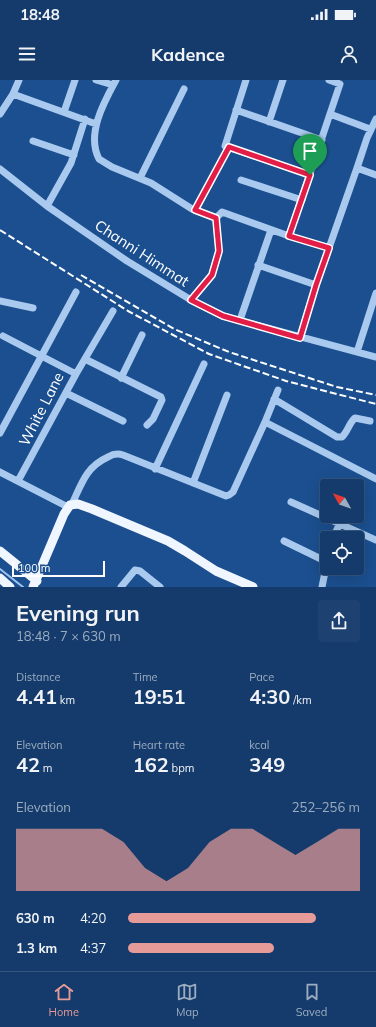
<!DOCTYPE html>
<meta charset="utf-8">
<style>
body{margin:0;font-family:Mulish,sans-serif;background:#1d4271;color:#f1f3f6;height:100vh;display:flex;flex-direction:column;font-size:15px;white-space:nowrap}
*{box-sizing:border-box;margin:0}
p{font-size:13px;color:#9dadc1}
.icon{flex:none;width:22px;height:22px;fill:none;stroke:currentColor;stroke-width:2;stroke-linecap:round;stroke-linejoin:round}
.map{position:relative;height:507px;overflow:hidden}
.drawer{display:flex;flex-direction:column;background:#143b6b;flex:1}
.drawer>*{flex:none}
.needle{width:26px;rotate:310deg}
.controls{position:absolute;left:320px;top:399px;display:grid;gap:8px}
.controls a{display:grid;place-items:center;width:44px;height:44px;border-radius:4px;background:#143b6b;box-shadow:0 4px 16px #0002,0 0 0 1px #33557e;font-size:20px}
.scale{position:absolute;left:12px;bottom:10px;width:93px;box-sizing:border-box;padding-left:4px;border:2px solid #fff;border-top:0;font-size:11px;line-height:14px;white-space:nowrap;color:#fff;-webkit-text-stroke:3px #1b4f8f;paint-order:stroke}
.pin{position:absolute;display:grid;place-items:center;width:34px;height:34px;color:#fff;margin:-41px -17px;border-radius:50% 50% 50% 0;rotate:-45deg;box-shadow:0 0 4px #0007}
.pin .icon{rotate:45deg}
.round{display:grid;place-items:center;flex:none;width:42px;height:42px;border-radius:4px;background:#1d4271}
.head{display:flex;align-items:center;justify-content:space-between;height:68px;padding:0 16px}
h1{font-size:22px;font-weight:700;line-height:30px}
.stats{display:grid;grid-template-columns:repeat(3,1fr);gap:6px;height:68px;padding:4px 16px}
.stats div{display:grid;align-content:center}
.stats b{font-size:20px;font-weight:700}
.stats small{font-size:11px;font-weight:400}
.stats p{font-size:11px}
.chart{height:112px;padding:8px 16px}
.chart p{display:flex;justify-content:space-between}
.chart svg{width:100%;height:72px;margin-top:4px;fill:#e69b98;opacity:.7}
ul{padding:0 16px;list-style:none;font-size:13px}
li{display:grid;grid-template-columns:64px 48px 1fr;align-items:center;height:30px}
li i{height:10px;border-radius:5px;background:#e69b98}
.status{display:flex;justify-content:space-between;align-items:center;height:28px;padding:0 20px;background:#143b6b;direction:ltr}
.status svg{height:11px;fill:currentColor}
header{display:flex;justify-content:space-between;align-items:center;height:52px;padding:0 16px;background:#143b6b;font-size:18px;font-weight:700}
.menu{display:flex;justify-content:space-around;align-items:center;height:56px;border-top:1px solid #33557e;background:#143b6b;font-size:11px;color:#9dadc1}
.menu a{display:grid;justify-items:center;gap:2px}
.menu .active{color:#e69b98}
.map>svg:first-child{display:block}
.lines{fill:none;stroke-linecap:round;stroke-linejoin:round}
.stream{stroke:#9cc4f0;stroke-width:2}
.minor{stroke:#a9c9ee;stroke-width:7}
.major{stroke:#f0f6ff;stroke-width:9}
.rail{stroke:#fff;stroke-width:2;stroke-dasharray:7 3;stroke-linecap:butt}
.route-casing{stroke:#fff;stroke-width:8}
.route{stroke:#e11d48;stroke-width:5}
.labels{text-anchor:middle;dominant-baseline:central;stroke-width:3;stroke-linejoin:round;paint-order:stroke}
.street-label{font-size:15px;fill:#fff;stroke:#1b4f8f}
</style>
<div class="status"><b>18:48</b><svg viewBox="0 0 49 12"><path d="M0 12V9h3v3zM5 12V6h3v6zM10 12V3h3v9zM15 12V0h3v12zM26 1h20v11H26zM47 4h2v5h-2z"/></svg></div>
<header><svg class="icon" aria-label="menu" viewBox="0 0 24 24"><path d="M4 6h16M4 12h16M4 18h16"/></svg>Kadence<svg class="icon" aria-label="person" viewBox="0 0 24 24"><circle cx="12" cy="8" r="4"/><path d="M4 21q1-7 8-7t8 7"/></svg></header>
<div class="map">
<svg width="376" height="507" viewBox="0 0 376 507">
<rect width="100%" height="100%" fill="#1b4f8f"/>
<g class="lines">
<path class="stream" d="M 0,489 L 23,507"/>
<path class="minor" d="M 96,0 L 113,5
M 116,0 C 104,22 86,54 99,79 L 112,87 L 151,103 L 192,129 L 216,138
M 246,0 L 225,66 L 310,95
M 329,0 L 340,4 L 289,156 L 329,168
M 13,14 L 96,44
M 236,30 L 322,60
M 64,32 L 75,0
M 0,34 L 13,14 L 19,0
M 330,34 L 370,49
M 269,42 L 283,0
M 33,61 L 74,75
M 357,88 L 376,95
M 0,89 L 47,126 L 127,181 L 191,220 L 223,236 L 376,277
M 140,98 L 184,9
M 241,100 L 302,120
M 47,126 L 71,83 L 85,39
M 195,130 L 229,67
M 258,185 L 316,205
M 191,220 L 212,195 L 219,171 L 216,138 L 222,132 L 289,156
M 0,221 L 33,228
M 240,240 L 271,150
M 3,256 L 76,294
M 300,258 L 316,205 L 357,88 L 367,58 L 376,39
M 357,272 L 376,213
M 85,279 L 161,317 L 162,320 L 153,339 L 147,345
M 121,298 L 142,255
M 66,313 L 123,341
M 274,319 L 337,357 L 342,357 C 348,351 349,343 355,338 L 370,341
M 265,342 L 376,399
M 0,353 L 76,212
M 155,389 L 204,284
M 0,392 L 68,427
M 18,401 L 76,294 L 113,231
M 193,403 L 227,315
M 291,422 L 376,460
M 72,424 C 82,403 86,387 108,377 C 113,374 117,373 123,375 L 226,416 L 229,415 L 233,412 L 265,342 L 278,310
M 333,458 L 340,443
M 284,461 L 323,480
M 121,507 L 135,490 L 140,491 L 160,507
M 322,507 L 325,492 L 323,480 L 327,471"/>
<path class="major" d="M 0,471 L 37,501
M 0,498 L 10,507
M 33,507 L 64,434 L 70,425 L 78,424 L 92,429 L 168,461 L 185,471 L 216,491 L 253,507"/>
<path class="rail" d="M 0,150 L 128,231 L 209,274 L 286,301 L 376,324
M 81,195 L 174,249 L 229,272 L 337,307 L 376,315"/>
</g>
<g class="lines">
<defs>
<path id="route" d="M 229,67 L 310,95 L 289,156 L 329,168 L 316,205 L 300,258 L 223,236 L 191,220 L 212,195 L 219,171 L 216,138 L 195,130 Z"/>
</defs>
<use href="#route" class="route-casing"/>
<use href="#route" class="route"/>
</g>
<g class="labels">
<g class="street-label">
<text transform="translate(142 173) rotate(33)">Channi Himmat</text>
<text transform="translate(41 329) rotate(-63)">White Lane</text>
</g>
</g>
</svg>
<div class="controls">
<a><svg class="needle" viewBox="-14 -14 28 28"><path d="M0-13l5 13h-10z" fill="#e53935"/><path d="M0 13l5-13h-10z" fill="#9dadc1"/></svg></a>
<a><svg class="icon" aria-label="locate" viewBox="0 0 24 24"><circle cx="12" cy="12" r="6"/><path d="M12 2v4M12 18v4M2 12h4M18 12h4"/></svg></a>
</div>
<div class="scale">100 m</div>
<div class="pin" style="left:310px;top:95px;background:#1e9e55"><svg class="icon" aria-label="arrive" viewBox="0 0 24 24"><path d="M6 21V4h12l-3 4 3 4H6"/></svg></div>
</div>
<section class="drawer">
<div class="head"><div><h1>Evening run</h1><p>18:48 · 7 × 630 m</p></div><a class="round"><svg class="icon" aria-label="share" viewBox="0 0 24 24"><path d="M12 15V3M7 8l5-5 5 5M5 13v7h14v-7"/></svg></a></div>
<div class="stats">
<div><p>Distance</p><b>4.41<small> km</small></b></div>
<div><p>Time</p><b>19:51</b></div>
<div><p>Pace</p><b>4:30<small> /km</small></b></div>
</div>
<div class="stats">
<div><p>Elevation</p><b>42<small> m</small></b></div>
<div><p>Heart rate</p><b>162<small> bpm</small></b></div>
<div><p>kcal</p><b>349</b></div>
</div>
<div class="chart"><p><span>Elevation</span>252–256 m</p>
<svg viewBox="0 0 160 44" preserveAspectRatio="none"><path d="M0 44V6L10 6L20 6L30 6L40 6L50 14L60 30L70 38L80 30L90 14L100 6L110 6L120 14L130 22L140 14L150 6L160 6V44z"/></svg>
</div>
<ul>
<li><b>630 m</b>4:20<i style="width:81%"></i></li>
<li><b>1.3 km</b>4:37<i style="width:63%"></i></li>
</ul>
</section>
<nav class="menu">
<a class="active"><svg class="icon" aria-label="home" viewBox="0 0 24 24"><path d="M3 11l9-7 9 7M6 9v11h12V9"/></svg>Home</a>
<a><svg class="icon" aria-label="map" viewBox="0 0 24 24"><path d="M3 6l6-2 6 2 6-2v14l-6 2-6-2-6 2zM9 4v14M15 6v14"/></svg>Map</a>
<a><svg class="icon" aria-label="saved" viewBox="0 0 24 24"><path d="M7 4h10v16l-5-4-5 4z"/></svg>Saved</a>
</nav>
